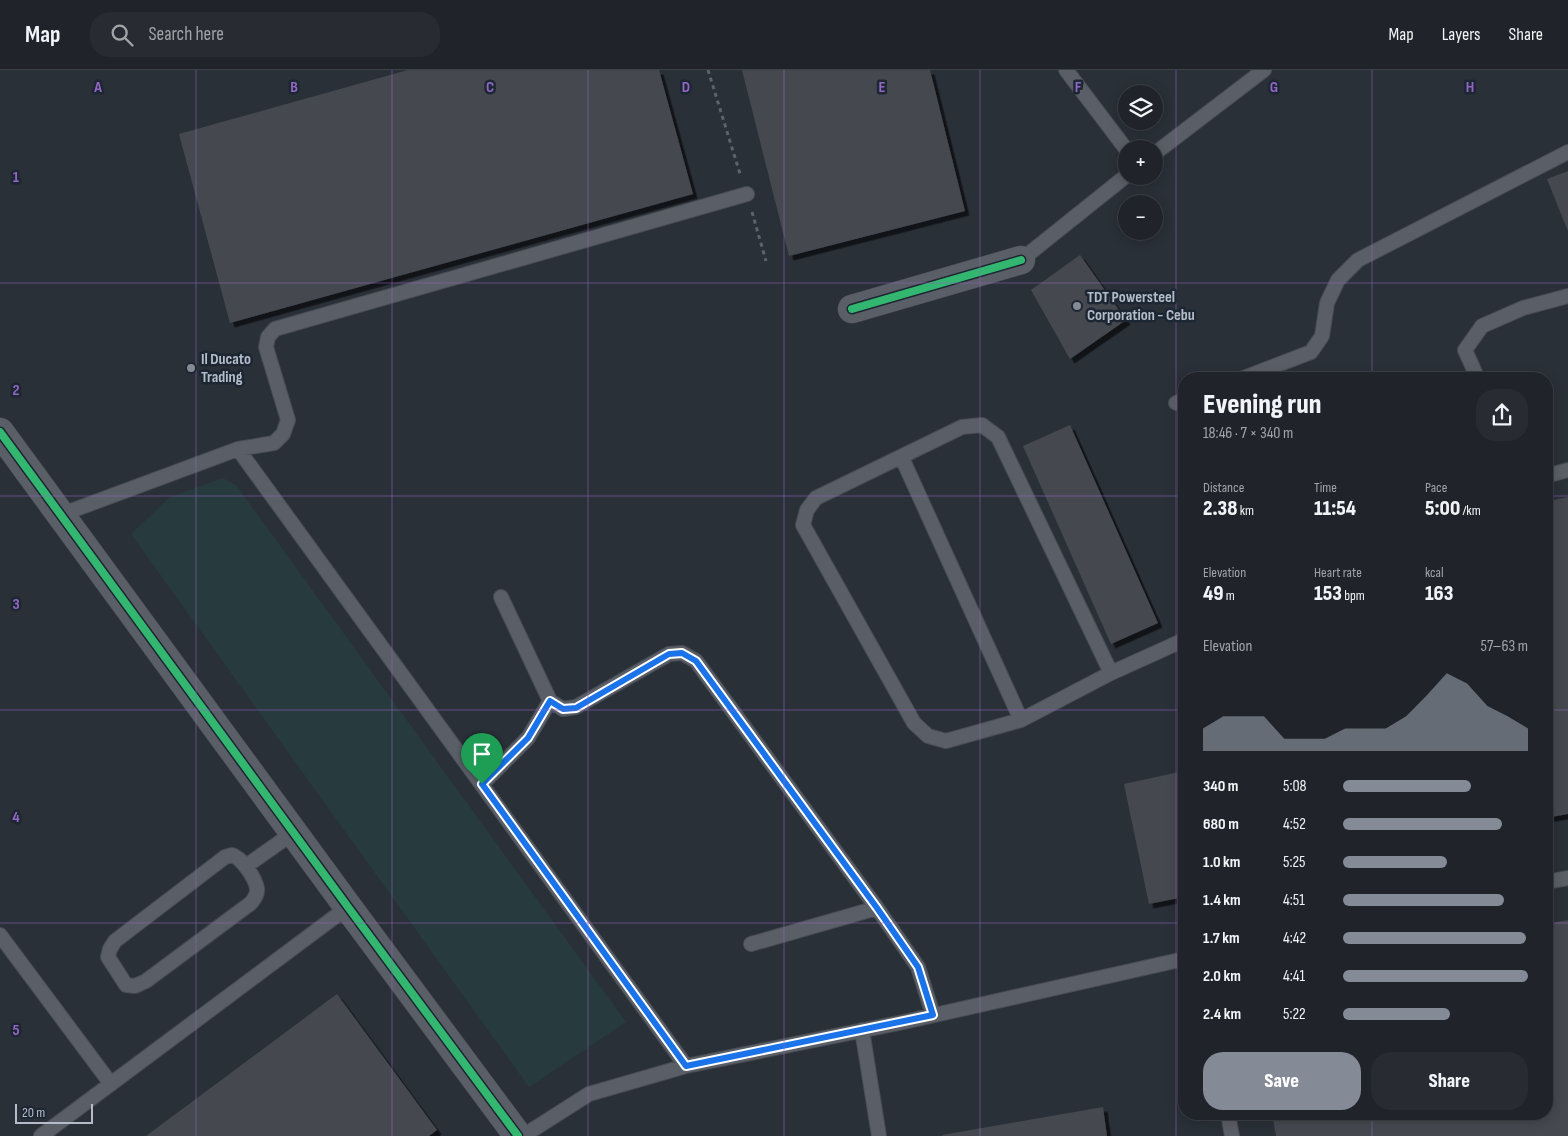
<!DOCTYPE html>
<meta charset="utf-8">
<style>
body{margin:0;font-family:"Sofia Sans Condensed",sans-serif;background:#282c32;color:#f1f3f6;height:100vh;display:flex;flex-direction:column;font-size:19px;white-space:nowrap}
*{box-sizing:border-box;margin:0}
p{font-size:16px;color:#a2a4a8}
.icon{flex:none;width:28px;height:28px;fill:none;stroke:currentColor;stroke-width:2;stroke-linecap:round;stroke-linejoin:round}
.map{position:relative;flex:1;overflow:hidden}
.sheet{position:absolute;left:1178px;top:302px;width:375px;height:748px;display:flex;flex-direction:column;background:#20242a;border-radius:20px;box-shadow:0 2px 12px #0003,0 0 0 1px #3d4147}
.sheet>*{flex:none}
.fabs{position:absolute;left:1118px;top:15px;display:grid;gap:10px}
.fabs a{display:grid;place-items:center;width:45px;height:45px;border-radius:50%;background:#20242a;box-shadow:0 2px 12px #0003,0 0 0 1px #3d4147;font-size:25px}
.scale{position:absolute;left:15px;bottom:12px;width:78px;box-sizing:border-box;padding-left:5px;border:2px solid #b4bcc9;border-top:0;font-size:14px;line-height:18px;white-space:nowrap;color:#b4bcc9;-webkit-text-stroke:4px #1d2633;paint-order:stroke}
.pin{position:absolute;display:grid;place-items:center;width:42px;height:42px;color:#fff;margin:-51px -21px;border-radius:50% 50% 50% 0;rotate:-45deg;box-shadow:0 0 5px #0007}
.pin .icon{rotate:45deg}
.round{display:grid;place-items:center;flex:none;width:52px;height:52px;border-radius:20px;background:#282c32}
.headline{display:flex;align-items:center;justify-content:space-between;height:85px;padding:0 25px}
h1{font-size:28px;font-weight:800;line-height:38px}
.figures{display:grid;grid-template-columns:repeat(3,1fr);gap:8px;height:85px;padding:5px 25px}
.figures div{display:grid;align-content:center}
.figures b{font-size:21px;font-weight:800}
.figures small{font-size:14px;font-weight:400}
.figures p{font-size:14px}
.chart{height:140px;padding:10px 25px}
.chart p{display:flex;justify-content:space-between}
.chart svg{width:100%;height:90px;margin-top:5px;fill:#848b96;opacity:.7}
.action{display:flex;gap:10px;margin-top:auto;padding:10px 25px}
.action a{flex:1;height:58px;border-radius:20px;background:#848b96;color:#fff;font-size:20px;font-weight:800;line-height:58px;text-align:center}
.action a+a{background:#282c32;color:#f1f3f6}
ul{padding:0 25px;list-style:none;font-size:16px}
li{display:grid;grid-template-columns:80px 60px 1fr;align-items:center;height:38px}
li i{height:12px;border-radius:6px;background:#848b96}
header{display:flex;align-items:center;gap:30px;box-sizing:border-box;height:70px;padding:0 25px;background:#20242a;border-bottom:1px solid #3d4147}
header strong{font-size:24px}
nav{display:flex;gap:28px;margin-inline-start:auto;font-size:18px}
.search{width:350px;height:45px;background:#282c32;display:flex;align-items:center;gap:12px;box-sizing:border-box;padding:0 18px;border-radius:20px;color:#a2a4a8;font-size:19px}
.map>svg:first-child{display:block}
.grass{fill:#273a3e}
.building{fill:#444950;filter:url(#shadow)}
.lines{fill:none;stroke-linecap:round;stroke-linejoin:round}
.service-casing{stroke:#484c53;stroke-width:16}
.minor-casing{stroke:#484c53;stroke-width:29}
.path{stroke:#5d636a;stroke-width:3;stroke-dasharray:4 4;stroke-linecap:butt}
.service{stroke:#5a5e66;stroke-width:14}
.minor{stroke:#5a5e66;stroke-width:28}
.cycleway-casing{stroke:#1d2633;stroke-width:11}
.cycleway{stroke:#33b770;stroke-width:8}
.route-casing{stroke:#fff;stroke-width:10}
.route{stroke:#1a73e8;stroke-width:6}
.grid{fill:none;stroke:#9266c3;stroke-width:1;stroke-opacity:0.55}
.poi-dot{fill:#848b96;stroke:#1d2633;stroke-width:2}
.labels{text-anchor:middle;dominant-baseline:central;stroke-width:5;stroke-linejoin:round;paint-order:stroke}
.poi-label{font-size:16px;font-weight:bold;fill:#b4bcc9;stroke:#1d2633;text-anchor:start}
.grid-label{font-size:16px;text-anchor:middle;font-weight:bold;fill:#9266c3;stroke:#1d2633;stroke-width:5;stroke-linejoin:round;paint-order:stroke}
</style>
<header>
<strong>Map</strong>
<div class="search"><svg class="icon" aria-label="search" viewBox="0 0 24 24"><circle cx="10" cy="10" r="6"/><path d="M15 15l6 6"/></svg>Search here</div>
<nav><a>Map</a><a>Layers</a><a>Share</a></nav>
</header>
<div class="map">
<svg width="1568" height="1066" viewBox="0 0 1568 1066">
<defs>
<filter id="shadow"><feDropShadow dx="4.5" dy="4.5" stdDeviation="0" flood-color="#0009"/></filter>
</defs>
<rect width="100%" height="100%" fill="#2a3038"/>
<path class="grass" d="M 223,408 L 236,415 L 626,952 L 529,1017 L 131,464 L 170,427 Z"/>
<path class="building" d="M 408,0 L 659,0 L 693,124 L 230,253 L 179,64 Z
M 742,0 L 930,0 L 965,141 L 789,186 Z
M 1568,101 L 1568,161 L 1547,109 Z
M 1080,185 L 1126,250 L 1070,289 L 1031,220 Z
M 1070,355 L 1158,553 L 1111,574 L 1023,376 Z
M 1568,427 L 1568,744 L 1546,748 L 1546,432 Z
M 1184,701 L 1184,827 L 1149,834 L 1124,714 Z
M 1568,850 L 1568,1066 L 1276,1066 L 1272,1044 L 1546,1044 L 1546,854 Z
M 337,924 L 437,1060 L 429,1066 L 146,1066 Z
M 1103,1037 L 1107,1066 L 942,1066 L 942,1065 Z"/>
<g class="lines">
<defs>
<path id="service" d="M 1066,0 L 1126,79
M 1154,84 L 1264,0
M 1021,190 L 1126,106
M 1241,309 L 1311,282 L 1322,266 L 1327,233 L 1338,210 L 1358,190 L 1568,82
M 1478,309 L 1465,280 L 1482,256 L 1523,238 L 1568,226
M 1176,333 L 1184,330
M 238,379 L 686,996
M 902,388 L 1021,650
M 1546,406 L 1568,400
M 60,445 L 238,379 L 274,373 L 283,364 L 288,350 L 266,277 L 268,267 L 275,259 L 747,124
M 501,527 L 550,631 L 563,639 L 576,637 L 669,584 L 682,583 L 696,591 L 877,838 L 918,897 L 933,945
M 1111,603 L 998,367 L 982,355 L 962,357 L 816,428 L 807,440 L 803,455 L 914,653 L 928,666 L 946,671 L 1021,650 L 1111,603 L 1184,570
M 482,714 L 528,668 L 550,631
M 232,785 C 242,788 255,808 257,818 C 258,824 254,829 251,833 L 146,911 L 135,916 L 126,915 L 108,887 L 110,879 L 115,871 L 225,787 Z
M 246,796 L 293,763
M 1546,812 L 1568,808
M 0,865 L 111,1014
M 751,874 L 877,838
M 862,960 L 879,1066
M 1228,1044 L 1232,1066
M 41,1066 L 348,837
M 523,1066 L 589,1024 L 686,996 L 899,953 L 1184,889"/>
<path id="minor" d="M 852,239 L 1021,190
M 0,362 L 348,837 L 518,1066"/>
</defs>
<use href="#service" class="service-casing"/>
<use href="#minor" class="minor-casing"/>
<path class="path" d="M 708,0 L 741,107
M 752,142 L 766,191"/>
<use href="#service" class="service"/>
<use href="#minor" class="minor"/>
<defs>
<path id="cycleway" d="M 852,239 L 1021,190
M 0,362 L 348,837 L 518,1066"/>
</defs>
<use href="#cycleway" class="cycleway-casing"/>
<use href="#cycleway" class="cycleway"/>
</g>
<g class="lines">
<defs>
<path id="route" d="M 682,583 L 696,591 L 877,838 L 918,897 L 933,945 L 686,996 L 482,714 L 528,668 L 550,631 L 563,639 L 576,638 L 669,584 Z"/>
</defs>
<use href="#route" class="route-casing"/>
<use href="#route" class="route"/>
</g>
<path class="grid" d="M 196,0 L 196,1066M 392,0 L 392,1066M 588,0 L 588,1066M 784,0 L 784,1066M 980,0 L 980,1066M 1176,0 L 1176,1066M 1372,0 L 1372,309M 0,213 L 1568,213M 0,426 L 1184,426M 1546,426 L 1568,426M 0,640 L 1184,640M 1546,640 L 1568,640M 0,853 L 1184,853M 1546,853 L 1568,853M 1372,1044 L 1372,1066"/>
<g class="poi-dot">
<circle cx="1077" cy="236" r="5"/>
<circle cx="191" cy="298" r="5"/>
</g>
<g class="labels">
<g class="poi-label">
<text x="1087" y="227">TDT Powersteel<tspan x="1087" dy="18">Corporation - Cebu</tspan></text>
<text x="201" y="289">Il Ducato<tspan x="201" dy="18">Trading</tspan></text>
</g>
</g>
<g class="grid-label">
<text x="98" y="22">A</text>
<text x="294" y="22">B</text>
<text x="490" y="22">C</text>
<text x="686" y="22">D</text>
<text x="882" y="22">E</text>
<text x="1078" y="22">F</text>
<text x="1274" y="22">G</text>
<text x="1470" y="22">H</text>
<text x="16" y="112">1</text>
<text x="16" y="325">2</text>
<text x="16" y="539">3</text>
<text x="16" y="752">4</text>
<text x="16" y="965">5</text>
</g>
</svg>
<div class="fabs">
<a><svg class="icon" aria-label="layers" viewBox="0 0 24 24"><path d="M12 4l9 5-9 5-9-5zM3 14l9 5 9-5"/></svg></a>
<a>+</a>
<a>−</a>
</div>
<div class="scale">20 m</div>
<div class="pin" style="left:482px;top:714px;background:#1e9e55"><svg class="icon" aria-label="arrive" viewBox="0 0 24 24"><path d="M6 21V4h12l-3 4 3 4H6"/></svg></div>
<section class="sheet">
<div class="headline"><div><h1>Evening run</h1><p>18:46 · 7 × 340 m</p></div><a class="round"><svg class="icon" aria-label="share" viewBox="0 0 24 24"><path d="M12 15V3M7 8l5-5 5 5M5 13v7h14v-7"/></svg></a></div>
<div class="figures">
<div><p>Distance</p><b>2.38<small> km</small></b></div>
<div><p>Time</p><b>11:54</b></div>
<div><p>Pace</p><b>5:00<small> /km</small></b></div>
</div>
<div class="figures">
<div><p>Elevation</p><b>49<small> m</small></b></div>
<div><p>Heart rate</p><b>153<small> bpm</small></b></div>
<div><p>kcal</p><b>163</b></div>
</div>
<div class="chart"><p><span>Elevation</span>57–63 m</p>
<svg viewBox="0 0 160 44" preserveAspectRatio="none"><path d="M0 44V33L10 27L20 27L30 27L40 38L50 38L60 38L70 33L80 33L90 33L100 27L110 17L120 6L130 11L140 22L150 27L160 33V44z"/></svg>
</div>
<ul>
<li><b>340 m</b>5:08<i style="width:69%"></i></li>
<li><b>680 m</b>4:52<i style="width:86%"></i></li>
<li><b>1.0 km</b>5:25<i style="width:56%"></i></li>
<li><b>1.4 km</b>4:51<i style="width:87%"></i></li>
<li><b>1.7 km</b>4:42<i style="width:99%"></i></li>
<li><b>2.0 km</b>4:41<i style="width:100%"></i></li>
<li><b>2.4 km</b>5:22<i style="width:58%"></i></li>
</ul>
<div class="action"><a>Save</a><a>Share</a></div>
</section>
</div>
